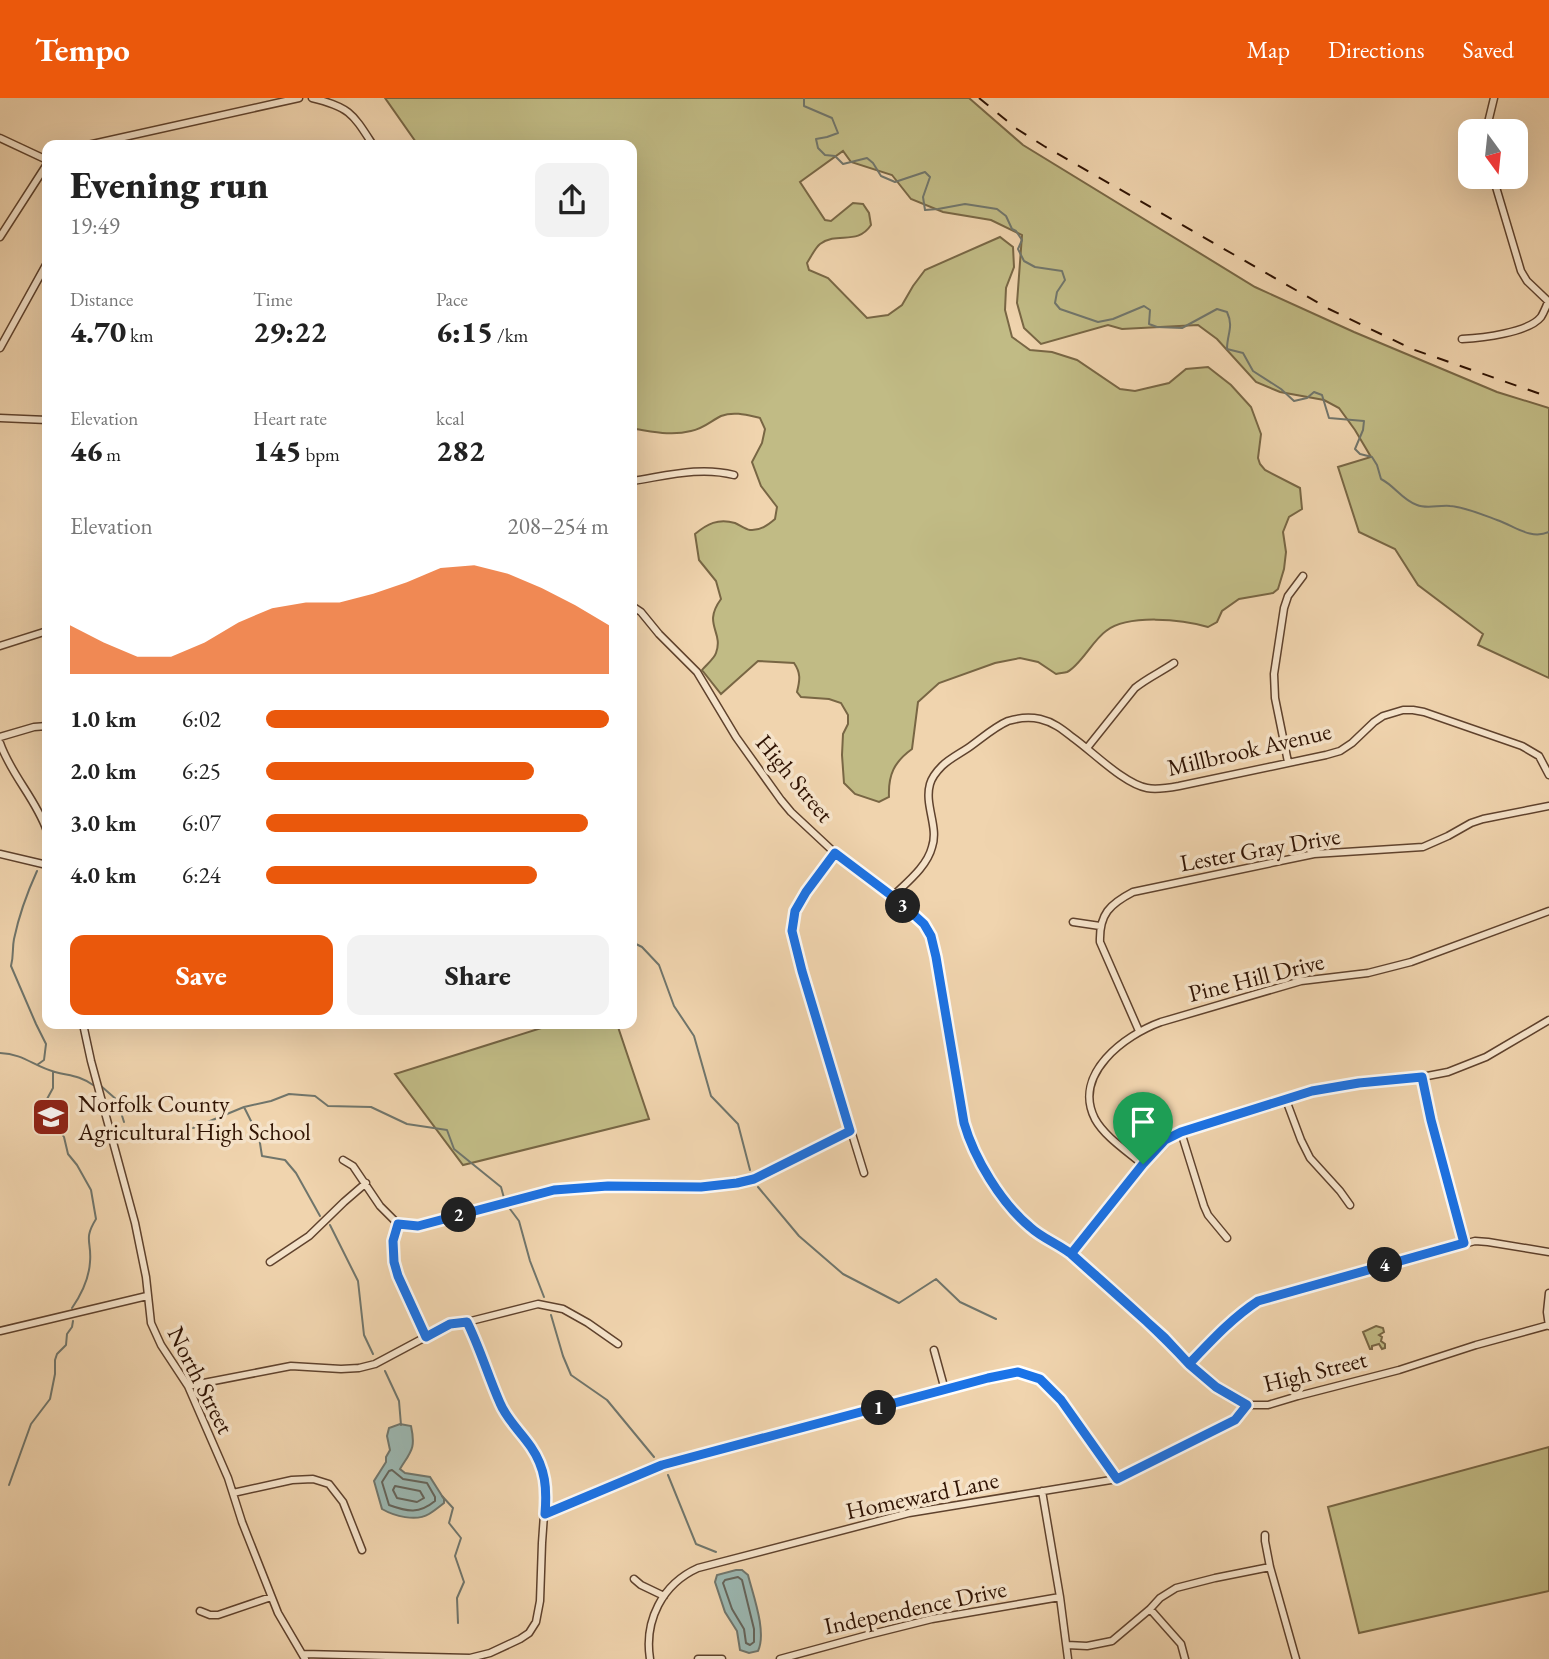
<!DOCTYPE html>
<meta charset="utf-8">
<style>
body{margin:0;font-family:"EB Garamond",serif;background:#f2f2f2;color:#222;height:100vh;display:flex;flex-direction:column;font-size:26px;white-space:nowrap}
*{box-sizing:border-box;margin:0}
p{font-size:23px;color:#767676}
.icon{flex:none;width:38px;height:38px;fill:none;stroke:currentColor;stroke-width:2;stroke-linecap:round;stroke-linejoin:round}
.map{position:relative;flex:1;overflow:hidden}
.side{position:absolute;left:42px;top:42px;width:595px;height:889px;display:flex;flex-direction:column;background:#fff;border-radius:14px;box-shadow:0 7px 28px #0002}
.side>*{flex:none}
.needle{width:46px;rotate:165deg}
.tools{position:absolute;left:1458px;top:21px;display:grid;gap:14px}
.tools a{display:grid;place-items:center;width:70px;height:70px;border-radius:14px;background:#fff;box-shadow:0 7px 28px #0002;font-size:35px}
.pin{position:absolute;display:grid;place-items:center;width:60px;height:60px;color:#fff;margin:-72px -30px;border-radius:50% 50% 50% 0;rotate:-45deg;box-shadow:0 0 7px #0007}
.pin .icon{rotate:45deg}
.km{position:absolute;width:35px;height:35px;margin:-18px;border-radius:50%;background:#222;color:#fff;font-size:19px;line-height:35px;text-align:center}
.round{display:grid;place-items:center;flex:none;width:74px;height:74px;border-radius:14px;background:#f2f2f2}
.headline{display:flex;align-items:center;justify-content:space-between;height:119px;padding:0 28px}
h1{font-size:38px;font-weight:800;line-height:52px}
.metrics{display:grid;grid-template-columns:repeat(3,1fr);gap:10px;height:119px;padding:7px 28px}
.metrics div{display:grid;align-content:center}
.metrics b{font-size:30px;font-weight:800}
.metrics small{font-size:19px;font-weight:400}
.metrics p{font-size:19px}
.chart{height:196px;padding:14px 28px}
.chart p{display:flex;justify-content:space-between}
.chart svg{width:100%;height:126px;margin-top:7px;fill:#ea580c;opacity:.7}
.primary-button{display:flex;gap:14px;margin-top:auto;padding:14px 28px}
.primary-button a{flex:1;height:80px;border-radius:14px;background:#ea580c;color:#fff;font-size:28px;font-weight:800;line-height:80px;text-align:center}
.primary-button a+a{background:#f2f2f2;color:#222}
ul{padding:0 28px;list-style:none;font-size:23px}
li{display:grid;grid-template-columns:112px 84px 1fr;align-items:center;height:52px}
li i{height:18px;border-radius:9px;background:#ea580c}
header{display:flex;align-items:center;gap:42px;box-sizing:border-box;height:98px;padding:0 35px;background:#ea580c;color:#fff}
header strong{font-size:33px}
nav{display:flex;gap:38px;margin-inline-start:auto;font-size:24px}
.map>svg:first-child{display:block}
.green{fill:#c1bb85;stroke:#786644;stroke-width:2}
.water{fill:#9bb7b1;stroke:#70756b;stroke-width:2}
.lines{fill:none;stroke-linecap:round;stroke-linejoin:round}
.shore{stroke:#65645a;stroke-width:2}
.stream{stroke:#70756b;stroke-width:2}
.minor-casing{stroke:#5f422d;stroke-width:9}
.minor{stroke:#f5e3ca;stroke-width:6}
.rail{stroke:#2f1202;stroke-width:2;stroke-dasharray:12 12;stroke-linecap:butt}
.route-casing{stroke:#fff;stroke-width:14}
.route{stroke:#1a73e8;stroke-width:9}
.labels{text-anchor:middle;dominant-baseline:central;stroke-width:7;stroke-linejoin:round;paint-order:stroke}
.street-label{font-size:24px;fill:#2f1202;stroke:#f5e3ca}
.poi-label{font-size:24px;fill:#2f1202;stroke:#f5e3ca;text-anchor:start}
</style>
<header>
<strong>Tempo</strong>
<nav><a>Map</a><a>Directions</a><a>Saved</a></nav>
</header>
<div class="map">
<svg width="1549" height="1561" viewBox="0 0 1549 1561">
<rect width="100%" height="100%" fill="#f0d4ae"/>
<filter id="stains"><feTurbulence type="fractalNoise" baseFrequency=".00286" numOctaves="4"/><feColorMatrix values="0 0 0 0 .2 0 0 0 0 .09 0 0 0 0 .02 0 0 0 .5 -.17"/></filter>
<radialGradient id="worn" r=".72"><stop offset=".6" stop-color="#630" stop-opacity="0"/><stop offset="1" stop-color="#630" stop-opacity=".3"/></radialGradient>
<path class="green" d="M 385,0 L 969,0 L 1023,47 L 1255,189 L 1354,234 L 1497,294 L 1549,310 L 1549,580 L 1478,547 L 1483,536 L 1418,487 L 1395,451 L 1359,434 L 1338,369 L 1371,359 L 1355,332 L 1339,310 L 1324,302 L 1280,294 L 1256,284 L 1217,241 L 1198,227 L 1122,231 L 1108,227 L 1041,246 L 1024,230 L 1017,205 L 1022,137 L 991,122 L 943,114 L 911,101 L 892,77 L 851,64 L 843,53 L 800,84 L 825,122 L 831,123 L 853,105 L 863,106 L 869,115 L 871,127 C 857,148 838,133 820,146 C 815,150 811,159 807,165 L 809,172 L 828,180 L 867,220 L 888,217 L 902,207 L 913,188 L 925,172 L 1000,139 L 1013,149 L 1014,169 L 1006,190 L 1005,212 L 1012,239 L 1030,252 L 1052,254 L 1077,262 L 1120,291 L 1135,293 L 1169,285 L 1186,271 L 1208,269 L 1231,287 L 1251,309 L 1261,336 L 1258,360 L 1260,366 L 1265,372 L 1300,390 L 1302,411 L 1289,419 L 1283,434 L 1286,454 L 1284,471 L 1278,491 L 1273,495 L 1239,501 L 1222,513 L 1217,524 L 1208,529 C 1182,521 1128,516 1106,533 C 1093,542 1080,568 1067,574 C 1064,575 1060,575 1056,576 L 1038,564 L 1020,560 L 995,565 L 939,585 L 918,604 L 912,651 C 894,664 888,677 889,699 L 879,704 L 855,696 L 844,685 L 842,657 L 843,636 L 848,626 L 848,617 L 841,605 L 829,601 L 801,599 L 797,594 C 800,582 801,575 794,565 L 758,563 L 721,596 L 702,572 C 706,567 714,561 716,555 C 724,533 702,527 721,501 L 716,483 L 699,462 L 695,436 C 707,426 718,420 735,425 C 740,427 745,431 750,432 C 760,433 768,427 775,421 L 777,409 L 761,388 L 752,364 L 762,345 L 765,331 L 760,320 C 747,317 734,313 721,318 C 711,323 703,331 691,333 C 672,338 655,334 636,331 L 632,332 L 632,47 L 418,47 Z
M 554,926 L 617,926 L 649,1021 L 463,1067 L 395,976 Z
M 1376,1228 L 1383,1230 L 1384,1234 L 1379,1237 L 1382,1239 L 1381,1243 L 1385,1246 L 1385,1250 L 1382,1251 L 1379,1246 L 1372,1248 L 1372,1251 L 1370,1251 L 1363,1234 Z
M 1549,1349 L 1549,1493 L 1359,1535 L 1328,1409 Z"/>
<path class="water" d="M 400,1326 L 411,1328 C 416,1351 411,1353 400,1371 L 405,1375 L 430,1379 L 444,1401 L 444,1405 C 439,1409 434,1413 429,1416 C 416,1424 394,1418 382,1411 L 374,1383 L 386,1364 L 386,1359 L 390,1352 L 387,1338 L 389,1330 Z
M 736,1472 L 742,1472 L 748,1477 C 753,1497 767,1534 758,1553 L 749,1555 L 740,1552 L 737,1533 L 725,1514 L 715,1484 L 717,1477 Z"/>
<g class="lines">
<path class="shore" d="M 392,1372 L 403,1381 L 427,1385 L 435,1399 L 435,1403 C 419,1416 408,1414 389,1407 L 382,1384 L 389,1373 Z
M 395,1388 L 420,1393 L 424,1400 L 417,1404 L 397,1400 L 393,1392 Z
M 738,1479 L 742,1482 L 754,1531 L 754,1544 L 750,1547 L 746,1545 L 744,1531 L 732,1511 L 723,1485 L 725,1482 Z"/>
<path class="stream" d="M 804,0 L 804,8 L 832,20 L 838,35 L 827,39 L 816,41 L 818,50 L 825,57 L 835,58 L 843,66 L 867,60 L 873,65 L 881,78 L 895,84 L 925,74 L 930,79 L 923,99 L 925,112 L 938,111 L 965,106 L 997,111 L 1006,118 L 1012,131 L 1016,133 L 1022,142 L 1018,151 L 1024,163 L 1035,169 L 1062,173 L 1065,182 L 1057,194 L 1055,205 L 1060,211 L 1098,224 L 1113,221 L 1144,208 L 1150,212 L 1149,226 L 1157,229 L 1182,230 L 1217,211 L 1227,214 C 1234,229 1227,236 1227,251 L 1243,255 L 1253,273 L 1281,291 L 1294,303 L 1307,300 L 1314,294 L 1322,297 L 1329,320 L 1364,323 L 1363,332 L 1355,351 L 1360,356 L 1372,359 L 1377,367 L 1381,381 C 1395,388 1402,402 1417,407 C 1426,411 1439,407 1450,408 C 1465,409 1483,417 1497,422 C 1515,428 1530,442 1549,434
M 37,773 C 27,795 19,817 14,841 C 12,851 14,856 11,868 L 36,926 L 46,946 L 44,962 L 37,967
M 632,844 L 642,849 L 659,867 L 674,908 L 694,938 L 711,998 L 738,1026 L 750,1072
M 0,955 C 24,956 33,968 55,974 C 70,978 79,977 93,987
M 53,974 L 53,990 L 47,1001 L 50,1020 L 64,1039 L 68,1056 L 77,1067 L 91,1092 L 96,1121 C 83,1142 92,1143 90,1164 C 89,1180 81,1197 72,1210
M 101,988 L 117,1002 L 124,1024
M 244,1009 L 259,1039 L 262,1058 L 285,1062 L 296,1075 L 320,1118
M 127,1030 L 138,1033 L 193,1030 L 244,1009 L 271,1003 L 289,996 L 315,998 L 328,1008 L 371,1009 L 407,1026 L 447,1032 L 454,1051 L 501,1089 L 504,1100
M 758,1089 L 799,1138 L 843,1176 L 899,1205 L 936,1181 L 960,1204 L 996,1221
M 510,1111 L 519,1123 L 530,1163 L 544,1199
M 330,1127 L 358,1183 L 364,1237 L 373,1256
M 551,1217 L 563,1258 L 571,1277 L 607,1302 L 654,1359
M 385,1273 L 399,1303 L 401,1327
M 668,1377 L 696,1446 L 716,1454
M 9,1387 L 31,1326 L 50,1301 L 55,1276 L 55,1262 L 57,1256 L 66,1247 L 67,1236 L 72,1229 L 73,1223
M 442,1398 L 453,1410 L 449,1425 L 461,1440 L 455,1458 L 464,1484 L 457,1500 L 458,1525"/>
<defs>
<path id="minor" d="M 312,0 C 350,9 353,16 373,47
M 1486,33 L 1494,0
M 0,40 L 47,62
M 88,47 L 299,0
M 1493,79 L 1521,173 L 1527,183 L 1549,204
M 0,139 L 47,66
M 1462,241 C 1481,240 1528,235 1541,219 C 1544,214 1546,209 1548,204
M 0,250 L 47,165
M 0,320 L 47,322
M 632,383 C 666,378 700,368 734,377
M 632,508 L 641,514 L 659,536 L 697,574 L 736,639 L 781,702 L 791,714 L 835,755 L 899,805 L 924,826 L 928,832 L 936,859 L 964,1020 L 968,1038 L 981,1064 L 1002,1099 L 1030,1129 L 1071,1156 L 1164,1239 L 1190,1266 L 1216,1289 L 1247,1307 L 1268,1307 L 1298,1298 L 1399,1272 L 1476,1247 L 1549,1227
M 0,548 L 47,533
M 0,639 L 34,629 L 47,628
M 0,645 C 11,677 36,701 47,733
M 1087,650 L 1135,590 C 1147,580 1161,574 1174,565
M 1288,664 L 1275,600 L 1274,576 L 1284,510 L 1288,498 L 1303,478
M 835,755 L 806,794 L 795,813 L 792,833 L 802,873 L 864,1075
M 0,756 L 47,767
M 892,799 C 906,785 927,769 932,749 C 939,729 924,707 930,686 C 932,679 937,673 942,668 C 949,661 959,656 968,650 C 981,641 994,629 1008,623 C 1018,620 1030,619 1040,621 C 1053,624 1062,631 1072,639 C 1092,653 1124,686 1147,690 C 1157,692 1168,690 1179,688 L 1326,657 L 1340,653 L 1352,645 L 1374,624 L 1383,618 L 1403,612 L 1413,612 L 1424,614 L 1522,648 L 1539,658 L 1549,677
M 1073,824 L 1100,828
M 83,926 L 91,963 L 135,1125 L 146,1179 L 151,1225 L 161,1247 L 188,1288 L 228,1380 L 242,1424 L 278,1515 L 305,1561
M 1139,933 L 1100,844 C 1099,816 1110,806 1133,794 L 1314,756 L 1423,749 L 1448,738 L 1471,725 L 1483,721 L 1549,708
M 1422,979 L 1431,1022 L 1464,1145
M 1286,1002 L 1301,1042 L 1310,1060 L 1340,1093 L 1350,1107
M 1181,1034 L 1204,1108 L 1208,1117 L 1227,1140
M 343,1062 L 353,1068 L 380,1108 L 398,1126 L 418,1128 L 554,1092 L 608,1088 L 701,1089 L 737,1085 L 754,1081 L 850,1033
M 1142,1066 C 1127,1053 1105,1039 1095,1021 C 1072,976 1125,937 1161,924 L 1301,883 L 1368,875 L 1411,864 L 1549,813
M 398,1126 C 396,1132 393,1140 392,1147 C 391,1175 413,1214 426,1239
M 1071,1156 L 1142,1066 L 1165,1042 L 1181,1034 L 1313,993 L 1359,985 L 1422,979 L 1448,974 L 1486,959 L 1549,922
M 270,1164 L 309,1138 L 344,1104 L 366,1085
M 1549,1228 L 1547,1214 L 1549,1195
M 0,1233 L 147,1198
M 934,1252 L 945,1292
M 1190,1266 C 1213,1241 1237,1211 1270,1198 L 1475,1143 L 1488,1144 L 1549,1154
M 188,1288 L 291,1268 L 341,1271 L 359,1270 L 375,1266 L 450,1226 L 467,1224 L 538,1206 L 563,1211 L 588,1225 L 618,1246
M 1042,1393 L 1060,1499 L 1068,1561
M 233,1395 L 292,1382 L 313,1381 L 329,1386 L 343,1404 L 362,1452
M 545,1416 L 561,1411 L 662,1368 L 988,1280 L 1019,1274 L 1040,1281 L 1061,1302 L 1117,1381
M 1265,1437 L 1265,1443 L 1270,1469 L 1296,1561
M 634,1481 L 641,1487 L 664,1498
M 1150,1511 L 1181,1546 L 1185,1561
M 200,1513 L 210,1517 L 218,1517 L 271,1499
M 1067,1547 L 1087,1548 L 1112,1543 L 1150,1511 L 1160,1500 L 1176,1490 L 1215,1480 L 1270,1469
M 303,1556 L 470,1560 L 490,1555 L 520,1541 L 529,1535 L 536,1524 L 540,1503 L 542,1445 L 546,1388 L 542,1371 L 532,1350 L 509,1322 L 500,1306 L 476,1243 L 467,1224
M 650,1561 C 644,1523 662,1486 698,1470 L 909,1415 L 1117,1381 L 1235,1322 L 1247,1307
M 698,1561 L 722,1561
M 780,1561 L 868,1537 L 932,1521 L 1060,1499"/>
</defs>
<use href="#minor" class="minor-casing"/>
<use href="#minor" class="minor"/>
<path class="rail" d="M 979,0 L 1017,31 L 1044,48 L 1329,211 L 1412,251 L 1549,299"/>
</g>
<g class="lines">
<defs>
<path id="route" d="M 1143,1066 L 1071,1156 L 1164,1239 L 1189,1266 L 1216,1289 L 1247,1307 L 1235,1322 L 1117,1381 L 1061,1302 L 1040,1281 L 1018,1274 L 988,1280 L 662,1367 L 545,1416 C 547,1391 546,1371 531,1349 C 521,1334 507,1322 500,1305 C 488,1278 480,1250 467,1224 L 450,1226 L 426,1239 L 398,1178 L 394,1164 L 393,1143 L 398,1126 L 418,1128 L 554,1092 L 608,1088 L 701,1089 L 737,1085 L 754,1081 L 850,1033 L 802,873 L 792,833 L 795,813 L 806,794 L 835,755 L 900,804 L 924,826 L 931,838 L 936,859 L 964,1025 C 974,1060 1001,1105 1030,1129 C 1043,1141 1061,1147 1075,1159 C 1114,1194 1154,1228 1189,1266 C 1211,1243 1232,1220 1258,1203 L 1464,1145 L 1431,1022 L 1422,979 L 1359,985 L 1312,993 L 1181,1034 L 1165,1042 L 1143,1066"/>
</defs>
<use href="#route" class="route-casing"/>
<use href="#route" class="route"/>
</g>
<defs>
<symbol id="school-square" viewBox="-11 -11 22 22"><rect x="-9" y="-9" width="18" height="18" rx="4" fill="#8f2418" stroke="#f5e3ca"/><path d="M0-5L7-2L0 1L-7-2ZM-4 1L0 2.5L4 1V4Q0 6-4 4Z" fill="#fff"/></symbol>
</defs>
<g fill-rule="evenodd">
<use href="#school-square" x="29" y="997" width="44" height="44"/>
</g>
<g class="labels">
<g class="street-label">
<text transform="translate(1249 651) rotate(-13)">Millbrook Avenue</text>
<text transform="translate(795 680) rotate(50)">High Street</text>
<text transform="translate(1260 751) rotate(-10)">Lester Gray Drive</text>
<text transform="translate(1256 879) rotate(-14)">Pine Hill Drive</text>
<text transform="translate(1315 1273) rotate(-14)">High Street</text>
<text transform="translate(201 1282) rotate(63)">North Street</text>
<text transform="translate(922 1397) rotate(-12)">Homeward Lane</text>
<text transform="translate(915 1509) rotate(-12)">Independence Drive</text>
</g>
<g class="poi-label">
<text x="78" y="1005">Norfolk County<tspan x="78" dy="28">Agricultural High School</tspan></text>
</g>
</g>
<rect width="100%" height="100%" filter="url(#stains)"/>
<rect width="100%" height="100%" fill="url(#worn)"/>
</svg>
<div class="tools">
<a><svg class="needle" viewBox="-14 -14 28 28"><path d="M0-13l5 13h-10z" fill="#e53935"/><path d="M0 13l5-13h-10z" fill="#767676"/></svg></a>
</div>
<div class="pin" style="left:1143px;top:1066px;background:#1e9e55"><svg class="icon" aria-label="arrive" viewBox="0 0 24 24"><path d="M6 21V4h12l-3 4 3 4H6"/></svg></div>
<b class="km" style="left:879px;top:1310px">1</b>
<b class="km" style="left:459px;top:1117px">2</b>
<b class="km" style="left:903px;top:808px">3</b>
<b class="km" style="left:1385px;top:1167px">4</b>
<section class="side">
<div class="headline"><div><h1>Evening run</h1><p>19:49</p></div><a class="round"><svg class="icon" aria-label="share" viewBox="0 0 24 24"><path d="M12 15V3M7 8l5-5 5 5M5 13v7h14v-7"/></svg></a></div>
<div class="metrics">
<div><p>Distance</p><b>4.70<small> km</small></b></div>
<div><p>Time</p><b>29:22</b></div>
<div><p>Pace</p><b>6:15<small> /km</small></b></div>
</div>
<div class="metrics">
<div><p>Elevation</p><b>46<small> m</small></b></div>
<div><p>Heart rate</p><b>145<small> bpm</small></b></div>
<div><p>kcal</p><b>282</b></div>
</div>
<div class="chart"><p><span>Elevation</span>208–254 m</p>
<svg viewBox="0 0 160 44" preserveAspectRatio="none"><path d="M0 44V27L10 33L20 38L30 38L40 33L50 26L60 21L70 19L80 19L90 16L100 12L110 7L120 6L130 9L140 14L150 20L160 27V44z"/></svg>
</div>
<ul>
<li><b>1.0 km</b>6:02<i style="width:100%"></i></li>
<li><b>2.0 km</b>6:25<i style="width:78%"></i></li>
<li><b>3.0 km</b>6:07<i style="width:94%"></i></li>
<li><b>4.0 km</b>6:24<i style="width:79%"></i></li>
</ul>
<div class="primary-button"><a>Save</a><a>Share</a></div>
</section>
</div>
